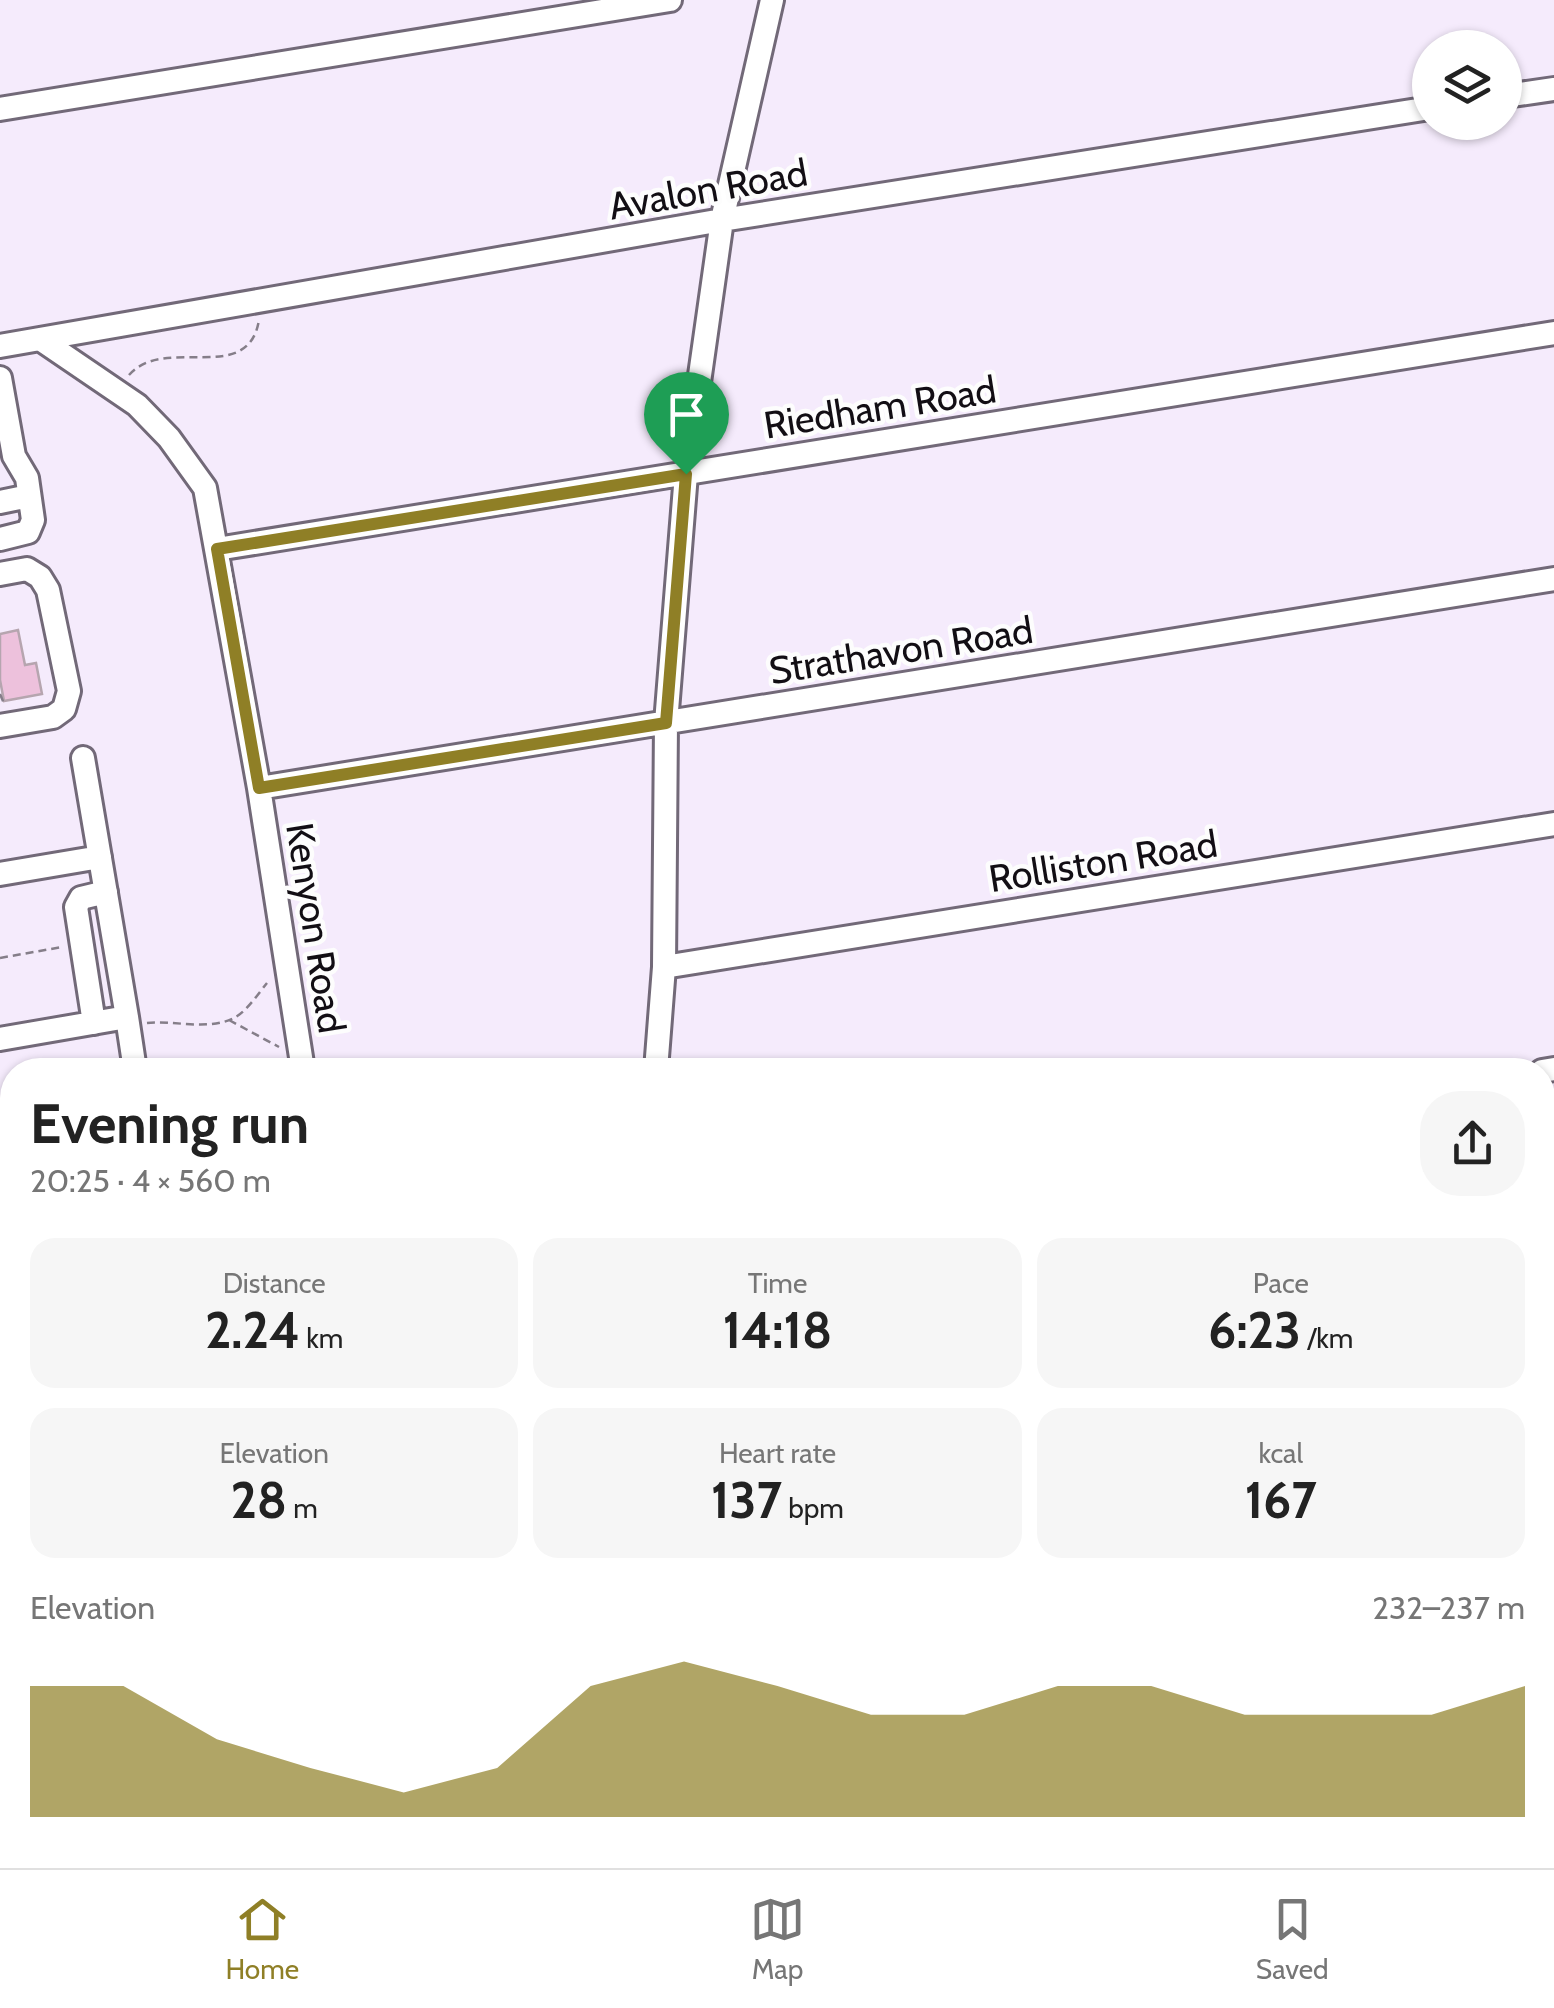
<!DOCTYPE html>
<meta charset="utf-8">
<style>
body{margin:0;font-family:Cabin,sans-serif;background:#f6f6f6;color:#222;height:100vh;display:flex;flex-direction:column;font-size:38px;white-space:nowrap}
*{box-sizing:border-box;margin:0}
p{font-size:32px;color:#767676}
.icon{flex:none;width:55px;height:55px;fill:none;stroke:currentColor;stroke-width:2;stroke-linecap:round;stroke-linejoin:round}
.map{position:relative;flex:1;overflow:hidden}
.panel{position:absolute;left:0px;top:1058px;width:1555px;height:812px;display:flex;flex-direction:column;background:#fff;border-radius:40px 40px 0 0;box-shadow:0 2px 8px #0004}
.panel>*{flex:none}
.buttons{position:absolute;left:1412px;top:30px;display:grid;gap:20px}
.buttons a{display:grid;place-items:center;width:110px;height:110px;border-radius:50%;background:#fff;box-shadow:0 2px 8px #0004;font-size:50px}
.pin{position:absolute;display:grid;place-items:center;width:85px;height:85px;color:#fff;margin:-102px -42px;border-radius:50% 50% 50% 0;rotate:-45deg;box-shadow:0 0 10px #0007}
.pin .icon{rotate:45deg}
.round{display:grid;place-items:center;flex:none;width:105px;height:105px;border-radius:40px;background:#f6f6f6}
.headline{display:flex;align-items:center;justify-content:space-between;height:170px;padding:0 30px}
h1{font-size:55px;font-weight:800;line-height:75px}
.metrics{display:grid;grid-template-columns:repeat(3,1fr);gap:15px;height:170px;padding:10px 30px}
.metrics div{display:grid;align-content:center;border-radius:25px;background:#f6f6f6;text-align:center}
.metrics b{font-size:50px;font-weight:800}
.metrics small{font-size:28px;font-weight:400}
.metrics p{font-size:28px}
.chart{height:280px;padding:20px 30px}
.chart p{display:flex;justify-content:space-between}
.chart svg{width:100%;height:180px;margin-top:10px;fill:#8f7f26;opacity:.7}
.dock{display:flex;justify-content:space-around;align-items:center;height:140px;border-top:2px solid #e0e0e0;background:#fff;font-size:28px;color:#767676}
.dock a{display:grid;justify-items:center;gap:5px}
.dock .selected{color:#8f7f26}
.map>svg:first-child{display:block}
.building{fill:#edc1dc;stroke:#b6a5af;stroke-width:2.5}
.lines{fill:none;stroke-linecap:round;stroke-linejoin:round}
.minor-casing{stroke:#726978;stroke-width:28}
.major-casing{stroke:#d4d4d5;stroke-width:32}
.path{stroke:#857e89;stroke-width:2.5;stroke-dasharray:8 5;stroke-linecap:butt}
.minor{stroke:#fff;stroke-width:22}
.major{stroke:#c2c2f4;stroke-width:28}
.route-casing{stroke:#fff;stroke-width:20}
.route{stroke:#8f7f26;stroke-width:12}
.labels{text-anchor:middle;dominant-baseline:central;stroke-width:9;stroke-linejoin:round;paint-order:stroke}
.street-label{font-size:38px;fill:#120e14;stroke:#fdfdfd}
</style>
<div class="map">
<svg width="1554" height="1868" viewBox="0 0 1554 1868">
<rect width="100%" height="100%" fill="#f5ebfc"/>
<path class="building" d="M 18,630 L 25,665 L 36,663 L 42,694 L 4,701 L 0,680 L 0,634 Z"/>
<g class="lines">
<defs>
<path id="minor" d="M 1505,96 L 1554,89
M 0,109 L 670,0
M 40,339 L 137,405 L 169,438 L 205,488 L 259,788 L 303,1070
M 0,346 L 722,220 L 1430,108
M 0,378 L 14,456 L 27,478 L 33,520 L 28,532 L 0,539
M 0,502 L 29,496
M 217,549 L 1554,333
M 0,574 L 27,569 L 40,577 L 48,590 L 69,691 L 64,709 L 53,717 L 0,726
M 259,788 L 1554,579
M 0,874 L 100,857
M 664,967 L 1554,824
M 127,1017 L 135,1070
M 94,1023 L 76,907 L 81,898 L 106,892
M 0,1039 L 127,1017 L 83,758
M 656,1070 L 664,967 L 666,723 L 686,474 L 722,220 L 772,0
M 1542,1071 L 1554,1069
M 0,1354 L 12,1351
M 1542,1565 L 1554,1563
M 1542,1733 L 1554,1793 L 1542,1795
M 0,1853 L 12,1851
M 175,1858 L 177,1868
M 320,1858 L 321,1868
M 1069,1858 L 1070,1868
M 1123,1868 L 1184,1858"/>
<path id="major" d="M 0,1235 L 12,1316
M 1542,1331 L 1554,1329
M 0,1597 L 12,1595
M 108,1858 L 110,1868"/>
</defs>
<use href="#minor" class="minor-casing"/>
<use href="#major" class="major-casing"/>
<path class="path" d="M 129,375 C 165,334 248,387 259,320
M 0,694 L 5,706
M 0,958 L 62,947
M 229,1020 L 279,1047
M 147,1023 C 174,1020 208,1031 234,1018 C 247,1011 258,994 267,983
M 0,1639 L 10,1646
M 12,1646 L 8,1655 L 12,1666
M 0,1688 L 12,1669
M 0,1776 L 12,1774
M 0,1811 L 7,1810 L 3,1770"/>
<use href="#minor" class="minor"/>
<use href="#major" class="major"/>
</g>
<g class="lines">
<defs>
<path id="route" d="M 686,474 L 666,723 L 259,788 L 217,549 Z"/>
</defs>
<use href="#route" class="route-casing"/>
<use href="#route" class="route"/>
</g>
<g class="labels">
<g class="street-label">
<text transform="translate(708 189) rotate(-10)">Avalon Road</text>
<text transform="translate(880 407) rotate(-9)">Riedham Road</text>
<text transform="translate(901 650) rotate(-9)">Strathavon Road</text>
<text transform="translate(1103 861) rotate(-9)">Rolliston Road</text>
<text transform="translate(316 928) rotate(81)">Kenyon Road</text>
</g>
</g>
</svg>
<div class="buttons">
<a><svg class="icon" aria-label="layers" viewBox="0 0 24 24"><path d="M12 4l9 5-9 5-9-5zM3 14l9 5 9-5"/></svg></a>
</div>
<div class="pin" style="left:686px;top:474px;background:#1e9e55"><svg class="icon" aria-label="arrive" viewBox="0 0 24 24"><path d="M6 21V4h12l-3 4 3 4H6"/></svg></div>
<section class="panel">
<div class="headline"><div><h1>Evening run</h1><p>20:25 · 4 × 560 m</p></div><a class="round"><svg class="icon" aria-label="share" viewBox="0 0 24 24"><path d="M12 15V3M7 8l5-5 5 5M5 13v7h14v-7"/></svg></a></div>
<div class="metrics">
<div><p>Distance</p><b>2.24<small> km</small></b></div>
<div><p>Time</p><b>14:18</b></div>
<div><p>Pace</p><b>6:23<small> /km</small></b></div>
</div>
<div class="metrics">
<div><p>Elevation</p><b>28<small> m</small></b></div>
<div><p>Heart rate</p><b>137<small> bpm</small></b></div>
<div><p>kcal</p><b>167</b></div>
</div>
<div class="chart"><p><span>Elevation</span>232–237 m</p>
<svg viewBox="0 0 160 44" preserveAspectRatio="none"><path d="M0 44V12L10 12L20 25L30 32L40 38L50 32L60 12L70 6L80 12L90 19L100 19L110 12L120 12L130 19L140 19L150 19L160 12V44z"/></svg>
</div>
</section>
</div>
<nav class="dock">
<a class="selected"><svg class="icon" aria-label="home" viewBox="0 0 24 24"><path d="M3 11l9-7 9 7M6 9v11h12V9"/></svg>Home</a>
<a><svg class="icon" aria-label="map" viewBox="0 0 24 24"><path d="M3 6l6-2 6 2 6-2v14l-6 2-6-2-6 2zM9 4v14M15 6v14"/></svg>Map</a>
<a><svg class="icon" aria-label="saved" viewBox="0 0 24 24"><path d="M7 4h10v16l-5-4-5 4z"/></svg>Saved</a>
</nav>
